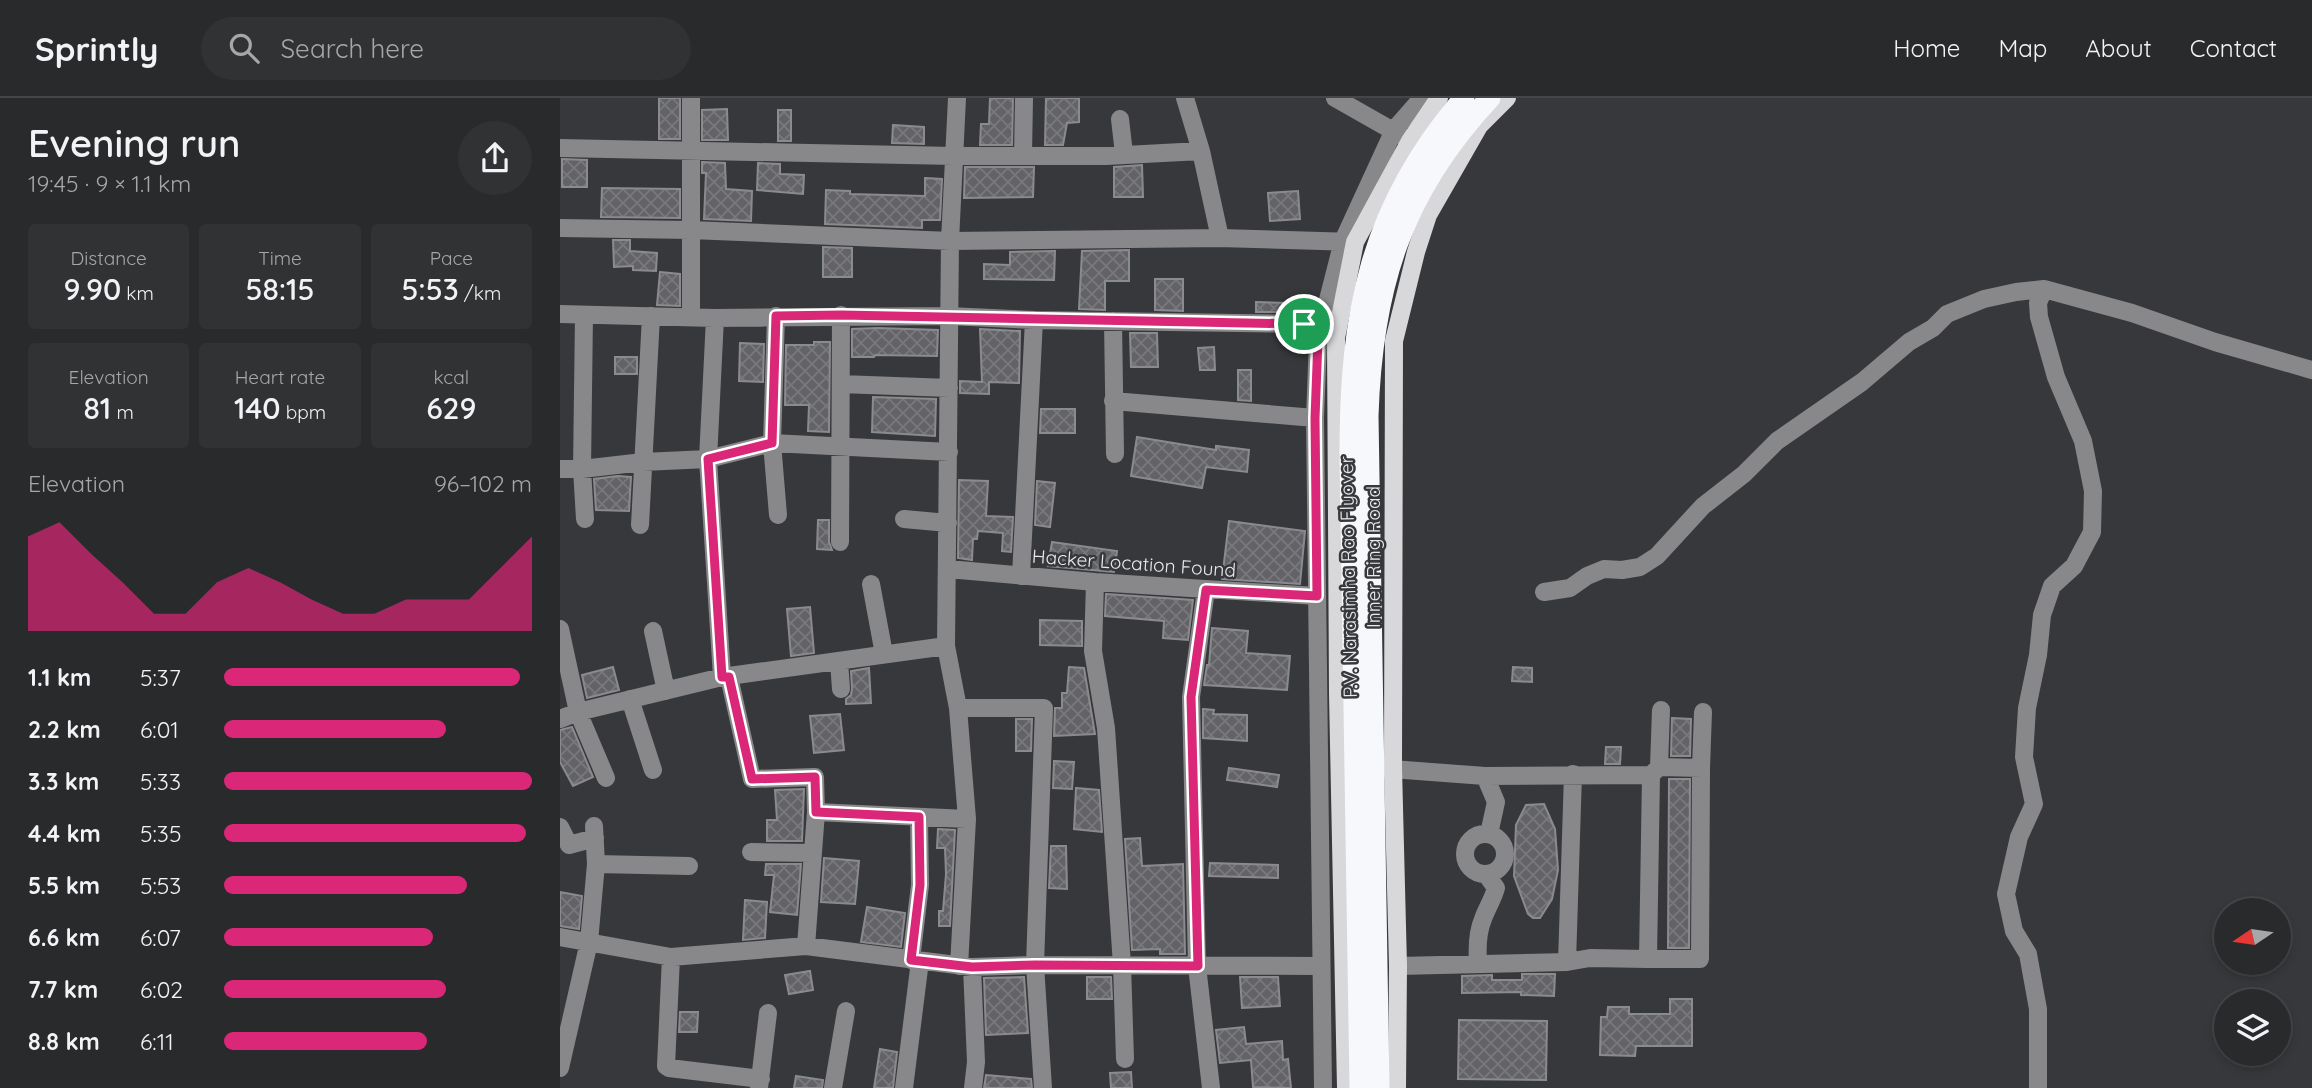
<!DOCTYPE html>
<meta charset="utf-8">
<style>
body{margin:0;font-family:Quicksand,sans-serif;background:#313234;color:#f1f3f6;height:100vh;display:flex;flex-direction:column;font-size:26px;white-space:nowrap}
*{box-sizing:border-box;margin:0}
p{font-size:23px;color:#a5a7a9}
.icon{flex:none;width:38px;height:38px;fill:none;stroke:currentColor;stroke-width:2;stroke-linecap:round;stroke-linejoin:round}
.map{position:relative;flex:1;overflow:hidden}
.panel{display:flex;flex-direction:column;background:#292a2c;width:560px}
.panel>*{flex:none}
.needle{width:46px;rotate:257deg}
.fabs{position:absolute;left:1654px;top:800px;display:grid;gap:14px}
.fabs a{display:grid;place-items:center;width:77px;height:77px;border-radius:50%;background:#292a2c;box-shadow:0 4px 10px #0003,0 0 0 2px #454648;font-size:35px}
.pin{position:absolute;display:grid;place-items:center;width:60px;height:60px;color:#fff;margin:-30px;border:4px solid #fff;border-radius:50%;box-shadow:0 2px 7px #0007}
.round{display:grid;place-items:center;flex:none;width:74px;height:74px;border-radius:37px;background:#313234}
.summary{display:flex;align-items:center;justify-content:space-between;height:119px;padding:0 28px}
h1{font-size:38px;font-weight:600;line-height:52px}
.stats{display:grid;grid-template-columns:repeat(3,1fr);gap:10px;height:119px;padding:7px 28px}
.stats div{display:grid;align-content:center;border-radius:7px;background:#313234;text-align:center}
.stats b{font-size:30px;font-weight:600}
.stats small{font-size:19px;font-weight:400}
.stats p{font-size:19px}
.chart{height:196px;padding:14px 28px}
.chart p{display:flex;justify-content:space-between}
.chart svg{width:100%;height:126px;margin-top:7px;fill:#db2777;opacity:.7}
ul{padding:0 28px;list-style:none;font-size:23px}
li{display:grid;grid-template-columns:112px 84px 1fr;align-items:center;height:52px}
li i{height:18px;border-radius:9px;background:#db2777}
header{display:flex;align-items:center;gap:42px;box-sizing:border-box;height:98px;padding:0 35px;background:#292a2c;border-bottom:2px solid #454648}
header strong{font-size:33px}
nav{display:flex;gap:38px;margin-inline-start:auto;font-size:24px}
.search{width:490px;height:63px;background:#313234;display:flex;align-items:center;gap:18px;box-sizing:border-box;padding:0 24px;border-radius:38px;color:#a5a7a9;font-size:26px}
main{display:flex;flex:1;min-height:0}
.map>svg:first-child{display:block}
.building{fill:url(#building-cross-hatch);stroke:#8a8b8e;stroke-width:2}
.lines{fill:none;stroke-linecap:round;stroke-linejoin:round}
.minor{stroke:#88888a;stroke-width:18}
.major{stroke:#d8d8db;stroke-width:18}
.highway{stroke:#f7f8fc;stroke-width:21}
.route-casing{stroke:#fff;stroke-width:14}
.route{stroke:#db2777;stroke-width:9}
.labels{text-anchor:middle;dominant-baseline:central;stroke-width:5;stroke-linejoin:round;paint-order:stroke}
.street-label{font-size:19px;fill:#e9e9eb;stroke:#37383b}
</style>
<header>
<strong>Sprintly</strong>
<div class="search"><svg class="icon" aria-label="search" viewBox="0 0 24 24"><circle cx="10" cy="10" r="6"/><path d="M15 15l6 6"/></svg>Search here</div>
<nav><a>Home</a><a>Map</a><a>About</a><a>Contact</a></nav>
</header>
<main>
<section class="panel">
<div class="summary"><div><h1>Evening run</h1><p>19:45 · 9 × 1.1 km</p></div><a class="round"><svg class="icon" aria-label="share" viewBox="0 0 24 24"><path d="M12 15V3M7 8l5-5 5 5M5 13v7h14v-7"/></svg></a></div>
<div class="stats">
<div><p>Distance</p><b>9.90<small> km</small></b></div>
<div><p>Time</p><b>58:15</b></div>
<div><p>Pace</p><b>5:53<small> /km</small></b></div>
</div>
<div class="stats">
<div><p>Elevation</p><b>81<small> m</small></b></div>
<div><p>Heart rate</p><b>140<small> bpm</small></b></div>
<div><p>kcal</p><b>629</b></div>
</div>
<div class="chart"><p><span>Elevation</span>96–102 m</p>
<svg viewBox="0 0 160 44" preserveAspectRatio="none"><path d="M0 44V11L10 6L20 17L30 27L40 38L50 38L60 27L70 22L80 27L90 33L100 38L110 38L120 33L130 33L140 33L150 22L160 11V44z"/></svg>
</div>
<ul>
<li><b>1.1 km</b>5:37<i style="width:96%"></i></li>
<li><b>2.2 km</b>6:01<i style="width:72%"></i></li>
<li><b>3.3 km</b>5:33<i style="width:100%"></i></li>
<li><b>4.4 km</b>5:35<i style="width:98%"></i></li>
<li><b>5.5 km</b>5:53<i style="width:79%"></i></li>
<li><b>6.6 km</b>6:07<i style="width:68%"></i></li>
<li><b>7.7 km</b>6:02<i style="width:72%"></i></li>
<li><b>8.8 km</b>6:11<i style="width:66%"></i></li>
</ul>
</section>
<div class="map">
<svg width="1752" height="990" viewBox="0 0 1752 990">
<defs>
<pattern id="building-cross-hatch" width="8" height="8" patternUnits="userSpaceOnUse" patternTransform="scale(1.75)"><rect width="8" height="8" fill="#636367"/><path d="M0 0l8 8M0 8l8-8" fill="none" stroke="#79797d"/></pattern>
</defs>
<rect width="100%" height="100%" fill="#37383b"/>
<path class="building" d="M 99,0 L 120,0 L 120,41 L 99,41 Z
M 430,0 L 453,0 L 452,47 L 420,47 L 421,26 L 429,26 Z
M 486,0 L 519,0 L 519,24 L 507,25 L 503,47 L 485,47 Z
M 167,11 L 168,42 L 142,42 L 142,12 Z
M 218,12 L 231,12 L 231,43 L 218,43 Z
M 333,27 L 364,29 L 364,46 L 332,45 Z
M 2,61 L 27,62 L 27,89 L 2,89 Z
M 142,64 L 165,65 L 166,91 L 192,93 L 191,123 L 144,121 L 146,75 L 142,75 Z
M 198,65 L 220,66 L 220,76 L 244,77 L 243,96 L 197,92 Z
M 582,67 L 583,99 L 554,99 L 554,69 Z
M 405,69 L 474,69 L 473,99 L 404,100 Z
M 365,80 L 382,81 L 380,122 L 362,122 L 362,130 L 265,126 L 266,92 L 290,93 L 290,96 L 365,98 Z
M 42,90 L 120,91 L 120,120 L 41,119 Z
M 738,93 L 740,121 L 710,123 L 708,95 Z
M 53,142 L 70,142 L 70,153 L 97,155 L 96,173 L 73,172 L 73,168 L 54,169 Z
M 263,149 L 292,150 L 292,179 L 263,179 Z
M 569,152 L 569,183 L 545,183 L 545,212 L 519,211 L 522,153 Z
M 495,153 L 494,182 L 424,181 L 424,166 L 450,167 L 450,154 Z
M 100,174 L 120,176 L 120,208 L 97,207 Z
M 595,181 L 623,181 L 623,213 L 595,212 Z
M 696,204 L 728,205 L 728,214 L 696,214 Z
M 318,230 L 378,232 L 377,258 L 315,257 L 314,259 L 292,259 L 292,231 Z
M 420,231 L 460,233 L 459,285 L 429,284 L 429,296 L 400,295 L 400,283 L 422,284 Z
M 570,235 L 597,235 L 598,269 L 571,269 Z
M 254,244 L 270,244 L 269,334 L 248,333 L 249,307 L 225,307 L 226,247 L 254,247 Z
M 180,245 L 204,246 L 203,284 L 179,283 Z
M 654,249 L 655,272 L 640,272 L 638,250 Z
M 55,259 L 77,259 L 77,276 L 55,276 Z
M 678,272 L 691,272 L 691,303 L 678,302 Z
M 313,299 L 376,301 L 375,338 L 312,334 Z
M 481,311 L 515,311 L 515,335 L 480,335 Z
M 577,339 L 656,352 L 656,348 L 689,352 L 687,374 L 646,369 L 642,390 L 571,378 Z
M 58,378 L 71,379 L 69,413 L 36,412 L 34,381 Z
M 399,382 L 428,383 L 426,418 L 453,419 L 451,454 L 442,453 L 443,435 L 418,433 L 417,441 L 413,441 L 412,462 L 398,460 Z
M 477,383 L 495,385 L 490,429 L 475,427 Z
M 258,422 L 269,422 L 269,444 L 272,452 L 257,451 Z
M 669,423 L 745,433 L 740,486 L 662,481 Z
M 492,444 L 557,453 L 554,474 L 488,468 Z
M 546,496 L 633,502 L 628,542 L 603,540 L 604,523 L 545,518 Z
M 250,509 L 254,555 L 231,558 L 227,511 Z
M 480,522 L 522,523 L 522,548 L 480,547 Z
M 652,530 L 688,533 L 686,555 L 730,558 L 727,592 L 644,587 L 647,567 L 649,567 Z
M 53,569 L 59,592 L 27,600 L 22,577 Z
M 509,569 L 524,570 L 535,636 L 494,638 L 495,610 L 502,610 L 502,595 L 507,595 Z
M 953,569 L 972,570 L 972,584 L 952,583 Z
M 309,570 L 311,605 L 286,606 L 286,601 L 291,597 L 292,591 L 291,573 Z
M 643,611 L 654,612 L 653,616 L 687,617 L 687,643 L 643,640 Z
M 280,616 L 284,652 L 254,655 L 250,618 Z
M 1112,620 L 1131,621 L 1130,658 L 1111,658 Z
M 456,621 L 472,621 L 471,653 L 456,653 Z
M 12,629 L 33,679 L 13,688 L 0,664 L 0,632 Z
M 1046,649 L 1061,649 L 1060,666 L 1045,666 Z
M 494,663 L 514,664 L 512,691 L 493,690 Z
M 669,670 L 719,677 L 717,689 L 667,682 Z
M 1109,681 L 1130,681 L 1129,850 L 1108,850 Z
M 516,690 L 539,692 L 542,734 L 514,731 Z
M 244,691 L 242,743 L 207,743 L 207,722 L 217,722 L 215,692 Z
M 984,706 L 995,731 L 998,772 L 992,801 L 980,820 L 973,820 L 968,816 L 954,778 L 956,727 L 966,707 Z
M 378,731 L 395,732 L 390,828 L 379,828 L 379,813 L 383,813 L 386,776 L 385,750 L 377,750 Z
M 580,740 L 582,768 L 623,766 L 625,856 L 600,856 L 600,851 L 572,852 L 565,741 Z
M 491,748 L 506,748 L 507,791 L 489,790 Z
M 264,760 L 299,763 L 295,806 L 261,804 Z
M 650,765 L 718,767 L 718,780 L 649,778 Z
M 206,766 L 241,766 L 237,817 L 210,814 L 214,777 L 205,777 Z
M 0,794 L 22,798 L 19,831 L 0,828 Z
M 185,802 L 207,804 L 205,840 L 183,842 Z
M 307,809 L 345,815 L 341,849 L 301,844 Z
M 250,873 L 253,892 L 229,896 L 225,877 Z
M 962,876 L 995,876 L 994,898 L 961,897 L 961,894 L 902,895 L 902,878 L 932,877 L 932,882 L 962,882 Z
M 464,879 L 468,935 L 426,937 L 424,880 Z
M 527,879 L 551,879 L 552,901 L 527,901 Z
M 680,879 L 718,879 L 720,908 L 682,910 Z
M 1110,901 L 1132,901 L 1132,948 L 1076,948 L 1075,958 L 1040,957 L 1041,919 L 1047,919 L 1048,909 L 1069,909 L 1069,916 L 1110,916 Z
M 120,914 L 138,914 L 137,934 L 119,934 Z
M 899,922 L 987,923 L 986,982 L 898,981 Z
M 684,929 L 686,946 L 722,943 L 723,962 L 728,961 L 731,990 L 693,989 L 691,962 L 660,965 L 656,932 Z
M 320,951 L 337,954 L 333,990 L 314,990 Z
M 571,974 L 572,990 L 551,990 L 550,975 Z
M 426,977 L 471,981 L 472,990 L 424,990 Z
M 236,978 L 263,982 L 262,990 L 234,990 Z"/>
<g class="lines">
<path class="minor" d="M 131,0 L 131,219
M 397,0 L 390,143 L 386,548 L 398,610 L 407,721 L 399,868
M 625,0 L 641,53 L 660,140
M 775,0 L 842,38
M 560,21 L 564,56
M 0,50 L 394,58 L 546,58 L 641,53
M 463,57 L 464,0
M 0,130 L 131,132 L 390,143 L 660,140 L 795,144
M 0,216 L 155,220 L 389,218 L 474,222 L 744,226 L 753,230 L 758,241
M 24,217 L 22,371 L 25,421
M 216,218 L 212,345 L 218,417
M 155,220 L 148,361 L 162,579
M 553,223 L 555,356
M 281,286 L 389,290
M 553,303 L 755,320
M 0,371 L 22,371 L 83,364 L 148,361 L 212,345 L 389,354
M 344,421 L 388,425
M 80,427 L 91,218
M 280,444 L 281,217
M 388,471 L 535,484 L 757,498
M 461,478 L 474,222
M 535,484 L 533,553 L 546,630 L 562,867 L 565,961
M 311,486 L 324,556
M 646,492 L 631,599 L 637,868 L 651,990
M 984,494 L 1010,490 L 1027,478 L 1044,471 L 1062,472 L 1080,469 L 1097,458 L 1143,408 L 1184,376 L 1217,343 L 1302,284 L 1349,244 L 1373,230 L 1387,216 L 1424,201 L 1456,194 L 1484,191 L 1572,215 L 1655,244 L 1752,272
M 0,531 L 18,614 L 46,680
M 93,533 L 106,593
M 279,563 L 281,591
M 169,579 L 192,681 L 255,679 L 256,714 L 246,848
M 70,601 L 93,672
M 398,610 L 484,610 L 475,867 L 483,990
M 0,621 L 18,614 L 162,579 L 386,548
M 1099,669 L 1101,612
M 818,670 L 925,678 L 1091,677 L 1088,861 L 1030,860 L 1007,864 L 838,868
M 1141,670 L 1143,614
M 925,678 L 936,704 L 929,736
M 256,714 L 407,721
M 0,729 L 9,747 L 35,740
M905 756a20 20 0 1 1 40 0a20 20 0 1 1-40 0Z
M 191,754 L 253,755
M 36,766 L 129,768
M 0,839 L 111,859 L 246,848 L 412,869 L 475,867 L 761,868
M 111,859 L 106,968 L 109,970 L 201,981
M 1088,861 L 1140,861 L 1141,670 L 1099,669 L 1091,677
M 351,862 L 360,787 L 359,719
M 1007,864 L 1013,676
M 918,865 C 917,850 917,835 923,821 C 927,810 933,801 936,790 L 926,776
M 412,869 L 416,964 L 413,990
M 0,970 L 29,844 L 36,766 L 34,728
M 199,990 L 208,915
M 273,990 L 286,913
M 344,990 L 360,863
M 763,990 L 755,320 L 758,241 L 783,143 L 834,32 L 862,0
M 1478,990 L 1478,911 L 1468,856 L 1454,833 L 1446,796 L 1459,739 L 1474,706 L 1464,659 L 1467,610 L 1478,557 L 1482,517 L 1492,488 L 1514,468 L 1532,434 L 1533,393 L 1523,343 L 1496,279 L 1479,219 L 1478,205 L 1484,191"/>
<path class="major" d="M 786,990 L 778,596 L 776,240 L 795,144 L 850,43 L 879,0
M 837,990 L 838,868 L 833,670 L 834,243 L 856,154 L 868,117 L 919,28 L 947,0"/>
<path class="highway" d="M 800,990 L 790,357 C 790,216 809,110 904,0
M 819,990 L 808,318 C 812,190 841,95 930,0"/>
</g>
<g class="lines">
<defs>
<path id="route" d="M 281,217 L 744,226 L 753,230 L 758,241 L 755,320 L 757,498 L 646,492 L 631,599 L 638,868 L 475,867 L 412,869 L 351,862 L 360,787 L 359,719 L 256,714 L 255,679 L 192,681 L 169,579 L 162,579 L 148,361 L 212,345 L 216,218 Z"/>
</defs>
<use href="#route" class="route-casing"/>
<use href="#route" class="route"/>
</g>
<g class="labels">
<g class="street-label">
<text transform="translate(813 459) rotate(-90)">Inner Ring Road</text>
<text transform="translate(574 465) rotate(4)">Hacker Location Found</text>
<text transform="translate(788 479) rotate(-91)">P.V. Narasimha Rao Flyover</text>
</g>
</g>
</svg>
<div class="fabs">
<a><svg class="needle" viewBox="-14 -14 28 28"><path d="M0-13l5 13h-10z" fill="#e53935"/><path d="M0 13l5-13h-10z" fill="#a5a7a9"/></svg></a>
<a><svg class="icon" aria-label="layers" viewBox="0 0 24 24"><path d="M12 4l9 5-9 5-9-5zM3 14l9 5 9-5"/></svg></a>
</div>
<div class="pin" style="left:744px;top:226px;background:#1e9e55"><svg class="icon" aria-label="arrive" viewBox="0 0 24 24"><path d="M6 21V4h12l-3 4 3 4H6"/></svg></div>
</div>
</main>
